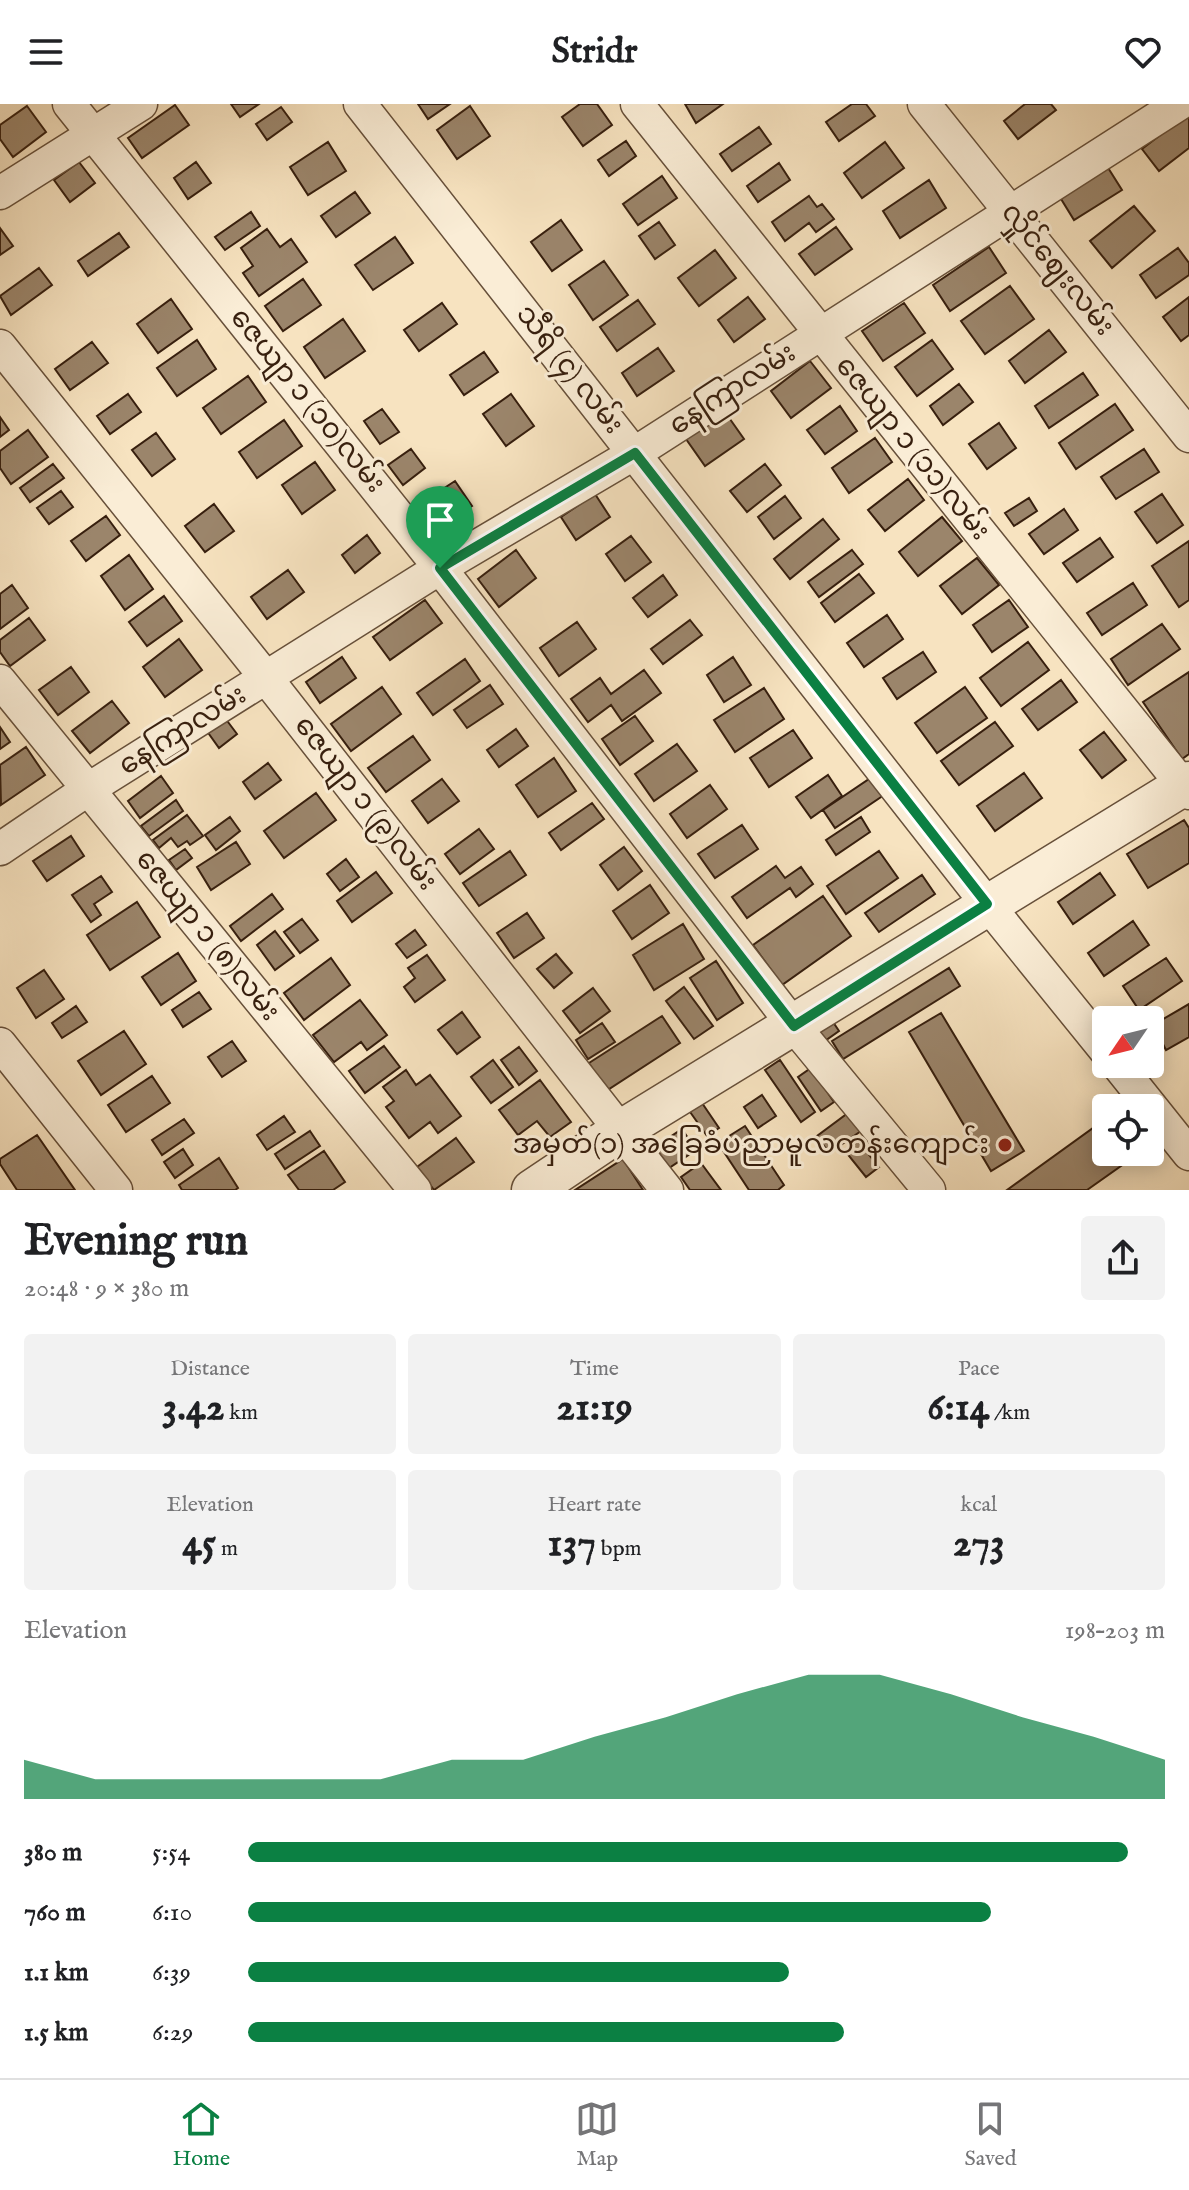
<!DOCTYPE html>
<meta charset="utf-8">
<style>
body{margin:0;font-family:"IM FELL English","Noto Sans Myanmar",serif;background:#f2f2f2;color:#202124;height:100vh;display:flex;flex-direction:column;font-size:30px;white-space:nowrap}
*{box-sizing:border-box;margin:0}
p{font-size:26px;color:#757577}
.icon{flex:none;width:44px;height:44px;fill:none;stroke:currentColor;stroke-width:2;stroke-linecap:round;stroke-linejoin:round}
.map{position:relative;height:1086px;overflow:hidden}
.drawer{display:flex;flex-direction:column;background:#fff;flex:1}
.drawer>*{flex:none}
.needle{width:52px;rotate:235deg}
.buttons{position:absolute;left:1092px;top:902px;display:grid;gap:16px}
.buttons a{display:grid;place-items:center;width:72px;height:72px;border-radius:8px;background:#fff;box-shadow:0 4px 20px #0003;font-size:40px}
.pin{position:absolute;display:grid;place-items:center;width:68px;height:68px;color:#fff;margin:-82px -34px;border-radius:50% 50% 50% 0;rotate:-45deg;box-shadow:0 0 8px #0007}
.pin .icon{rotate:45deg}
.round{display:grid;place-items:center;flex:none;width:84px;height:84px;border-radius:8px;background:#f2f2f2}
.headline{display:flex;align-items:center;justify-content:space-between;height:136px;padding:0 24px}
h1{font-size:44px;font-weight:700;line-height:60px}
.stats{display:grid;grid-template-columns:repeat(3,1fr);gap:12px;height:136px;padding:8px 24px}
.stats div{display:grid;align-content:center;border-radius:8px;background:#f2f2f2;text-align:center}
.stats b{font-size:40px;font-weight:700}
.stats small{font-size:22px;font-weight:400}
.stats p{font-size:22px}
.chart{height:224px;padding:16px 24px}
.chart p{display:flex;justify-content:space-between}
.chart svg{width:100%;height:144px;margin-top:8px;fill:#0b8043;opacity:.7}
ul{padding:0 24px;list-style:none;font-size:26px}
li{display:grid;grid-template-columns:128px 96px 1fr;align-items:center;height:60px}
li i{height:20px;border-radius:10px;background:#0b8043}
header{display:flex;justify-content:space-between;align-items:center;height:104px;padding:0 24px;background:#fff;font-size:36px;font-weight:700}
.tab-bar{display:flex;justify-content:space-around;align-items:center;height:112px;border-top:2px solid #e0e0e0;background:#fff;font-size:22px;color:#757577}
.tab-bar a{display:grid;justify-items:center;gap:4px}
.tab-bar .active{color:#0b8043}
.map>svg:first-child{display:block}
.building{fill:#9b856b;stroke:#371f0e;stroke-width:2}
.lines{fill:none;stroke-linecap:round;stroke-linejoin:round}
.minor-casing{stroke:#67503a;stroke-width:35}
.tertiary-casing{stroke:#67503a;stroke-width:43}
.minor{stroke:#faedd6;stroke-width:32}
.tertiary{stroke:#faedd6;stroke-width:40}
.route-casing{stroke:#fff;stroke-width:16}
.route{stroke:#0b8043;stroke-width:10}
.poi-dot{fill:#8f2418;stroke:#faedd6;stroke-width:3}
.labels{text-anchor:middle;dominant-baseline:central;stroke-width:6;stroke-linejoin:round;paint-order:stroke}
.street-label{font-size:28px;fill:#371f0e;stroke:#faedd6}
.poi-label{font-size:28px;fill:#371f0e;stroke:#faedd6;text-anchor:end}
</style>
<header><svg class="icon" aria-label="menu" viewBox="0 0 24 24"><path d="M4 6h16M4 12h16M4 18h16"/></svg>Stridr<svg class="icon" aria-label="heart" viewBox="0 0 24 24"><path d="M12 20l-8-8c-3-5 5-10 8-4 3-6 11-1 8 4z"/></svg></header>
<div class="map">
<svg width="1189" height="1086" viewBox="0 0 1189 1086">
<rect width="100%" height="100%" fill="#f7e3c0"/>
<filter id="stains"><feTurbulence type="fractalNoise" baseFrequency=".0025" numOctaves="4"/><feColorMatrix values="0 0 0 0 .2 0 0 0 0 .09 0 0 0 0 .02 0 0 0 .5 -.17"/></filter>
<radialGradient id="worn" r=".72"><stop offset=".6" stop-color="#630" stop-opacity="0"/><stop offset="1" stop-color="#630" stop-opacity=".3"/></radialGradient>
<path class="building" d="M 231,0 L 259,0 L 240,13 Z
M 418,0 L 450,0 L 428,15 Z
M 580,0 L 597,0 L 612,21 L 583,42 L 562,13 Z
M 685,0 L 723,0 L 696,19 Z
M 852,0 L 866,0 L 875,12 L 839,37 L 826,18 Z
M 1025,0 L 1051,0 L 1056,6 L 1018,35 L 1004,17 Z
M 175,1 L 189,21 L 142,54 L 128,34 Z
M 27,2 L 46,28 L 13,53 L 0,35 L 0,21 Z
M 470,2 L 490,32 L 457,55 L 437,26 Z
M 281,3 L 292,18 L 267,36 L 256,20 Z
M 1189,9 L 1189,44 L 1159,67 L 1142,45 Z
M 759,23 L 771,40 L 732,67 L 720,50 Z
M 626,37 L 636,52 L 609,72 L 598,56 Z
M 328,38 L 346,67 L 308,91 L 290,63 Z
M 885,38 L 904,64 L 862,94 L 844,69 Z
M 79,58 L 95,79 L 70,98 L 54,76 Z
M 196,58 L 211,79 L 188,95 L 174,74 Z
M 779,59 L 790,76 L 758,98 L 747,82 Z
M 1105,59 L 1122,86 L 1074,116 L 1058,90 Z
M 662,72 L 677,94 L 638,121 L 623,100 Z
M 929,76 L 946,104 L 900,134 L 883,107 Z
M 355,88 L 370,109 L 336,133 L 321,112 Z
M 809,92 L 817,103 L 822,100 L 834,115 L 816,128 L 809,119 L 785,137 L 772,118 Z
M 1134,102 L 1155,127 L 1112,164 L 1090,137 Z
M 251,108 L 260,122 L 225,146 L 215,133 Z
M 561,116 L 582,146 L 552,167 L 531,138 Z
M 659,118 L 675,141 L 655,155 L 639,132 Z
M 836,123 L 852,145 L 815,171 L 799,150 Z
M 0,124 L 13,142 L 0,151 Z
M 267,125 L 280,143 L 291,135 L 307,158 L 259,192 L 243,169 L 253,162 L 241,144 Z
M 119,129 L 129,143 L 88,172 L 78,157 Z
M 395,133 L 413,159 L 373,186 L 355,161 Z
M 989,143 L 1006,169 L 950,207 L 933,181 Z
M 1178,144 L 1189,159 L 1189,171 L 1156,194 L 1140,171 Z
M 715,146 L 736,174 L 699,202 L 678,174 Z
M 604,157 L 628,191 L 593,216 L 569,181 Z
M 39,164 L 52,181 L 11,211 L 0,192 Z
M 303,175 L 321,201 L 283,227 L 265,202 Z
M 1010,182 L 1034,215 L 985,250 L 961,217 Z
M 748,193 L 765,215 L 734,238 L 718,216 Z
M 1189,193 L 1189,231 L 1181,237 L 1163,213 Z
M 171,195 L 192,225 L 158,249 L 137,220 Z
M 638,196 L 655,220 L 617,247 L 600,223 Z
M 442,199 L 457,220 L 419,247 L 404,226 Z
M 904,199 L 925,229 L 883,257 L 862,227 Z
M 343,215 L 365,247 L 325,274 L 304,243 Z
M 1049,226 L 1066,248 L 1025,279 L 1009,257 Z
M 197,236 L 216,265 L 177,292 L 157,264 Z
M 932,236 L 953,265 L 917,292 L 895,263 Z
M 92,238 L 108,259 L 70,286 L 55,265 Z
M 658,244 L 674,267 L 637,292 L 622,269 Z
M 484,248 L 498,268 L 464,291 L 450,271 Z
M 810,257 L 831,284 L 791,314 L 771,287 Z
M 1083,269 L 1098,291 L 1049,324 L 1035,302 Z
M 248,272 L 266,298 L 221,330 L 203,304 Z
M 959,280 L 973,298 L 943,321 L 930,302 Z
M 128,290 L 141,308 L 110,330 L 97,312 Z
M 511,290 L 534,322 L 506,342 L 483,310 Z
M 1115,300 L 1133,326 L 1076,365 L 1059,339 Z
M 840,302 L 857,327 L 825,350 L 807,326 Z
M 382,305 L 399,328 L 380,340 L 364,317 Z
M 725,308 L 744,335 L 705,362 L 686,335 Z
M 0,313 L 9,326 L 0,333 Z
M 284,316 L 302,342 L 257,374 L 239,348 Z
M 999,319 L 1016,344 L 987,365 L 969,340 Z
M 28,326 L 48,353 L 11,380 L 0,364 L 0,347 Z
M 156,329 L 175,355 L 152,372 L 132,346 Z
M 875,334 L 892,358 L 849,389 L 832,364 Z
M 411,345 L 425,364 L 403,381 L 388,361 Z
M 1144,345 L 1159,368 L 1116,395 L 1101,373 Z
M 315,358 L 335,386 L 302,410 L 282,381 Z
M 53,360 L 64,374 L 30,398 L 20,384 Z
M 765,360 L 781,381 L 747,408 L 730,387 Z
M 908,375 L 924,396 L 885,427 L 868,406 Z
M 455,377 L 472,402 L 448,417 L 432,392 Z
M 61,387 L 73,403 L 49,420 L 37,404 Z
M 595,390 L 610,413 L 576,436 L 561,413 Z
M 1162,390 L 1183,421 L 1157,439 L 1135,408 Z
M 785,392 L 801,414 L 774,435 L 758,413 Z
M 1029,394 L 1037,407 L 1014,422 L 1005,409 Z
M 214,400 L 234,427 L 205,448 L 185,422 Z
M 1064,405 L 1078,426 L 1044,450 L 1029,430 Z
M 106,412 L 120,431 L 86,457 L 71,437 Z
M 942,413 L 962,437 L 918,472 L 899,448 Z
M 823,415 L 839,435 L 790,475 L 774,455 Z
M 367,431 L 380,449 L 355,469 L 342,451 Z
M 631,432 L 651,458 L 625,477 L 606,450 Z
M 1100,434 L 1113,453 L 1077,478 L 1063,459 Z
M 1189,437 L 1189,496 L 1179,503 L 1152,462 Z
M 516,446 L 536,474 L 499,503 L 478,475 Z
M 852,446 L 863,460 L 819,493 L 808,478 Z
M 129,451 L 153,485 L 125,506 L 101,472 Z
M 977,454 L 999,481 L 962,510 L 940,482 Z
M 288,466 L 304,488 L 267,515 L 251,493 Z
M 859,470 L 874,489 L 835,518 L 821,499 Z
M 663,471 L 677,491 L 648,513 L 633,494 Z
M 1133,479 L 1147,501 L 1102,531 L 1087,509 Z
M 12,481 L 28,504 L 0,525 L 0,490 Z
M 164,492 L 182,517 L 147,542 L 129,518 Z
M 425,496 L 442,519 L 390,556 L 373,533 Z
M 1009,496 L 1028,523 L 992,548 L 973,521 Z
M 887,511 L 903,535 L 864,563 L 847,539 Z
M 29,514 L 45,536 L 10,562 L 0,548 L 0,536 Z
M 690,516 L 702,531 L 663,560 L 651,545 Z
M 577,518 L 596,545 L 559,572 L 540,544 Z
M 1162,520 L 1180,545 L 1128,581 L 1111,555 Z
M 179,535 L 202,566 L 165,593 L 143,563 Z
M 1028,538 L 1049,566 L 1001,602 L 980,574 Z
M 923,548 L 936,568 L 897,595 L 883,574 Z
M 342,553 L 356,574 L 320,599 L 306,578 Z
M 733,553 L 751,581 L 724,598 L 707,571 Z
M 465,555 L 480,577 L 433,611 L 417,589 Z
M 71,563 L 89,588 L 58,611 L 39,586 Z
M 644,566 L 661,589 L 622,617 L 611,601 L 588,618 L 571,595 L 600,574 L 611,590 Z
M 1189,568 L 1189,650 L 1182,655 L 1143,598 Z
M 1061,576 L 1077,598 L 1038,626 L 1022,605 Z
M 490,581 L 503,600 L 467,624 L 454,606 Z
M 382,583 L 401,610 L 351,647 L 331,620 Z
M 965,583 L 987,614 L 937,649 L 915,619 Z
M 764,584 L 784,615 L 735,648 L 714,616 Z
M 112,597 L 129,619 L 90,649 L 72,627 Z
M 222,610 L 237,630 L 219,644 L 204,623 Z
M 635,612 L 653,637 L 620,661 L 602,635 Z
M 995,618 L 1013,642 L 959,681 L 941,657 Z
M 0,623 L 10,638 L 0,645 Z
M 516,625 L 528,642 L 499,663 L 487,646 Z
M 793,626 L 812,654 L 769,683 L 750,654 Z
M 1104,628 L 1126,656 L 1102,674 L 1080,646 Z
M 413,632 L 430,656 L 386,688 L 368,664 Z
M 677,640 L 697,667 L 654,697 L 635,670 Z
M 26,643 L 45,671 L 1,701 L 0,661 Z
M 554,654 L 576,687 L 538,713 L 516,681 Z
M 268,659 L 281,676 L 255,695 L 243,678 Z
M 1024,669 L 1042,694 L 995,727 L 977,702 Z
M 828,671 L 842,692 L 811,714 L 796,693 Z
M 875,671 L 887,689 L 835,724 L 823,706 Z
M 161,672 L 173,689 L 140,714 L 128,697 Z
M 442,675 L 459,697 L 428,719 L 412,697 Z
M 710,681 L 727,705 L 687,734 L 670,710 Z
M 316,689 L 336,716 L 284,754 L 264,727 Z
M 176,696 L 183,707 L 149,732 L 141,722 Z
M 592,699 L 604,715 L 561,746 L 549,729 Z
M 187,711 L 203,732 L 190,741 L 187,737 L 178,743 L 171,734 L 159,744 L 153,736 Z
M 230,713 L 240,727 L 216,746 L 205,731 Z
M 861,713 L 870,728 L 836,751 L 826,736 Z
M 1184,716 L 1189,724 L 1189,759 L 1148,784 L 1127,750 Z
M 742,721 L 758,745 L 715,774 L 698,750 Z
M 479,725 L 494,745 L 460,770 L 445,750 Z
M 71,732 L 84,752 L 47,777 L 33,757 Z
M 236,738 L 250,760 L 211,786 L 197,763 Z
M 624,743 L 642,767 L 618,786 L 600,761 Z
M 185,745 L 192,754 L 176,766 L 169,756 Z
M 510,747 L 526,771 L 479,802 L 463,779 Z
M 879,747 L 898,774 L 846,810 L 827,782 Z
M 346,755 L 359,773 L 340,787 L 327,770 Z
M 776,762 L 785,774 L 801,763 L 813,780 L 796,793 L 790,784 L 747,814 L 732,793 Z
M 376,768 L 392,789 L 352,818 L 337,797 Z
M 1100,769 L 1115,791 L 1073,820 L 1058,798 Z
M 922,771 L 935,790 L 879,828 L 865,809 Z
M 101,772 L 112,788 L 94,800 L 101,811 L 91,818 L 72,791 Z
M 650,781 L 669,809 L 632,835 L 613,807 Z
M 272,790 L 283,805 L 241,837 L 230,822 Z
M 823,792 L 851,832 L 782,881 L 753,841 Z
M 137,798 L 160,833 L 110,866 L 87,831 Z
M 527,809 L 544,834 L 514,854 L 497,829 Z
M 302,815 L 318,836 L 300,849 L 284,828 Z
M 1133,817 L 1149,841 L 1104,872 L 1088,849 Z
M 683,820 L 704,855 L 654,886 L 633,851 Z
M 415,826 L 426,841 L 407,854 L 396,840 Z
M 275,827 L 294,852 L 275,866 L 257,841 Z
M 178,849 L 196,877 L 161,901 L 142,873 Z
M 556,850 L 572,869 L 554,884 L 537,865 Z
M 427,851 L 445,876 L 415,898 L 404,883 L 415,874 L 408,864 Z
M 331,854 L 350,881 L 304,916 L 284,889 Z
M 1166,854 L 1182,877 L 1139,906 L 1123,882 Z
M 716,857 L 743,899 L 717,916 L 690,874 Z
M 949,864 L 960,882 L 843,955 L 832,937 Z
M 44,866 L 64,895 L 36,914 L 17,884 Z
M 684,883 L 713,922 L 694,935 L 666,897 Z
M 593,884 L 610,907 L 580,929 L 563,907 Z
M 199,888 L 211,905 L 183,923 L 172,906 Z
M 360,896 L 387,931 L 367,946 L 361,938 L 334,958 L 313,931 Z
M 1189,900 L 1189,933 L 1166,946 L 1153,921 Z
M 76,902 L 87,918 L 62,934 L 52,919 Z
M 462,908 L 480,933 L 457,950 L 438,926 Z
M 941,909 L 1024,1047 L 991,1067 L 909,928 Z
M 662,912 L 680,939 L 606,987 L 589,959 Z
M 831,915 L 839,927 L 822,939 L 814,927 Z
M 602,919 L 615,938 L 588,955 L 576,936 Z
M 124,927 L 146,960 L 101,991 L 78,957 Z
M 232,937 L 246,957 L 222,973 L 208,953 Z
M 384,942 L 400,963 L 365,989 L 349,967 Z
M 519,943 L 537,967 L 519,981 L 501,956 Z
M 493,956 L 513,983 L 491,999 L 471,973 Z
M 780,956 L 815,1008 L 801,1018 L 765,966 Z
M 811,964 L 834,998 L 821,1007 L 798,973 Z
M 406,966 L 416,981 L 430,971 L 461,1012 L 438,1029 L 430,1018 L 409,1034 L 386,1003 L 394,997 L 383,983 Z
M 152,972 L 170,999 L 126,1028 L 108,1001 Z
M 540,976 L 571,1018 L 550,1033 L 537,1017 L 518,1031 L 499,1006 Z
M 762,991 L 776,1012 L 758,1024 L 744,1003 Z
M 700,996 L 719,1024 L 707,1032 L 688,1005 Z
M 848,1009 L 861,1027 L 829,1049 L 817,1032 Z
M 284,1012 L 295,1028 L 267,1046 L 257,1031 Z
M 184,1015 L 194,1029 L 162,1051 L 152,1036 Z
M 1100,1019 L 1106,1027 L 1106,1048 L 1121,1048 L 1128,1057 L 1087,1086 L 1007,1086 Z
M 745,1022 L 784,1081 L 778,1086 L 749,1086 L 718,1039 Z
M 682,1025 L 696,1046 L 669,1064 L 655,1043 Z
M 310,1027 L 320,1042 L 285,1065 L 275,1050 Z
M 37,1031 L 75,1086 L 17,1086 L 0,1060 L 0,1055 Z
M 456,1034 L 474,1058 L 434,1086 L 417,1063 Z
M 858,1037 L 879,1063 L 866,1073 L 845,1047 Z
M 183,1045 L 193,1061 L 175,1074 L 164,1058 Z
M 324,1047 L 345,1078 L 333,1086 L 299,1086 L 288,1071 Z
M 219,1054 L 238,1084 L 235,1086 L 182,1086 L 179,1081 Z
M 623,1055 L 643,1086 L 575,1086 Z
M 701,1059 L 721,1086 L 690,1086 L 681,1073 Z"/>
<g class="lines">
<defs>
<path id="minor" d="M 69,0 L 440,464 L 794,922 L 929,1086
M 360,0 L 987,800 L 1106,947
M 637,0 L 1189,689
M 924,0 L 1189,332
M 0,89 L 141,0
M 0,242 L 267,575 L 667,1086
M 0,577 L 415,1086
M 0,745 L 87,686 L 440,464 L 635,349 L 1179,0
M 0,940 L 116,1086
M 1117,960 L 1189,1050"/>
<path id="tertiary" d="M 532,1086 L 620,1027 L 1189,678"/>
</defs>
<use href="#minor" class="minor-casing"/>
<use href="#tertiary" class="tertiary-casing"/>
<use href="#minor" class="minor"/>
<use href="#tertiary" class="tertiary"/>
</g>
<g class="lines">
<defs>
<path id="route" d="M 635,349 L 987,800 L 794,922 L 440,464 Z"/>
</defs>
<use href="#route" class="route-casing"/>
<use href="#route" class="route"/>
</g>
<circle class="poi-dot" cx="1005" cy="1041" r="8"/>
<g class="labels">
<g class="street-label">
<text transform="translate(1057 166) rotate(51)">လှိုင်ဈေးလမ်း</text>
<text transform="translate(569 266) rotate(52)">သီရိ (၄) လမ်း</text>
<text transform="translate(733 286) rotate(-33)">နေကြာလမ်း</text>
<text transform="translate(307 297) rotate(51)">ဇေယျာ ၁ (၁၀)လမ်း</text>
<text transform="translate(912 345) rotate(51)">ဇေယျာ ၁ (၁၁)လမ်း</text>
<text transform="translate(183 627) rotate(-32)">နေကြာလမ်း</text>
<text transform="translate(365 700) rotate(52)">ဇေယျာ ၁ (၉)လမ်း</text>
<text transform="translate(207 832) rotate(51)">ဇေယျာ ၁ (၈)လမ်း</text>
</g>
<g class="poi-label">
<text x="989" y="1041">အမှတ်(၁) အခြေခံပညာမူလတန်းကျောင်း</text>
</g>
</g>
<rect width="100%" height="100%" filter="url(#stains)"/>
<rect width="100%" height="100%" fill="url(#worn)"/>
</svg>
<div class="buttons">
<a><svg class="needle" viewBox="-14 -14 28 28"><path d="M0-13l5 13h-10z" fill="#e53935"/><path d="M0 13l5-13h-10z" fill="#757577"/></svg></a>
<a><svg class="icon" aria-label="locate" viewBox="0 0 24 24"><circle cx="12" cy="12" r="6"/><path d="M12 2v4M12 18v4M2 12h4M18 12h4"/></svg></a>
</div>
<div class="pin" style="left:440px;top:464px;background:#1e9e55"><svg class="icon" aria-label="arrive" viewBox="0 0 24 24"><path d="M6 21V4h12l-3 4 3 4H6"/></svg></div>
</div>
<section class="drawer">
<div class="headline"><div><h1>Evening run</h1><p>20:48 · 9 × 380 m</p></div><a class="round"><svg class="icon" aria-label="share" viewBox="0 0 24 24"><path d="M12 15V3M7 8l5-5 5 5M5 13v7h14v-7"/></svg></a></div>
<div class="stats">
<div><p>Distance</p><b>3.42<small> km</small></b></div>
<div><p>Time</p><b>21:19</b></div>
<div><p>Pace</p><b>6:14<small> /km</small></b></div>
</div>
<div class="stats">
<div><p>Elevation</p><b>45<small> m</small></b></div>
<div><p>Heart rate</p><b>137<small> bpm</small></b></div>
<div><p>kcal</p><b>273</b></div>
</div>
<div class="chart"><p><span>Elevation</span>198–203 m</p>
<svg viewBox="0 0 160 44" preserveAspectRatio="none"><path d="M0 44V32L10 38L20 38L30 38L40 38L50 38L60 32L70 32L80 25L90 19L100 12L110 6L120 6L130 12L140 19L150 25L160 32V44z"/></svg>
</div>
<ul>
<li><b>380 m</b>5:54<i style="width:96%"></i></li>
<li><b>760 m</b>6:10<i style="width:81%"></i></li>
<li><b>1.1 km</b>6:39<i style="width:59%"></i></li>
<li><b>1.5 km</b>6:29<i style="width:65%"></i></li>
</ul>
</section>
<nav class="tab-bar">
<a class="active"><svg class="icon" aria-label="home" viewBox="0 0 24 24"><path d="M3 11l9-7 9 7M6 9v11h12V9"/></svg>Home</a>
<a><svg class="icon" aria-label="map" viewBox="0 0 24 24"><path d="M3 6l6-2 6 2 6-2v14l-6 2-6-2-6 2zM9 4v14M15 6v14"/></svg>Map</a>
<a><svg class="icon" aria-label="saved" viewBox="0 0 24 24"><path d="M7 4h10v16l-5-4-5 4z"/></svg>Saved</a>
</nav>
